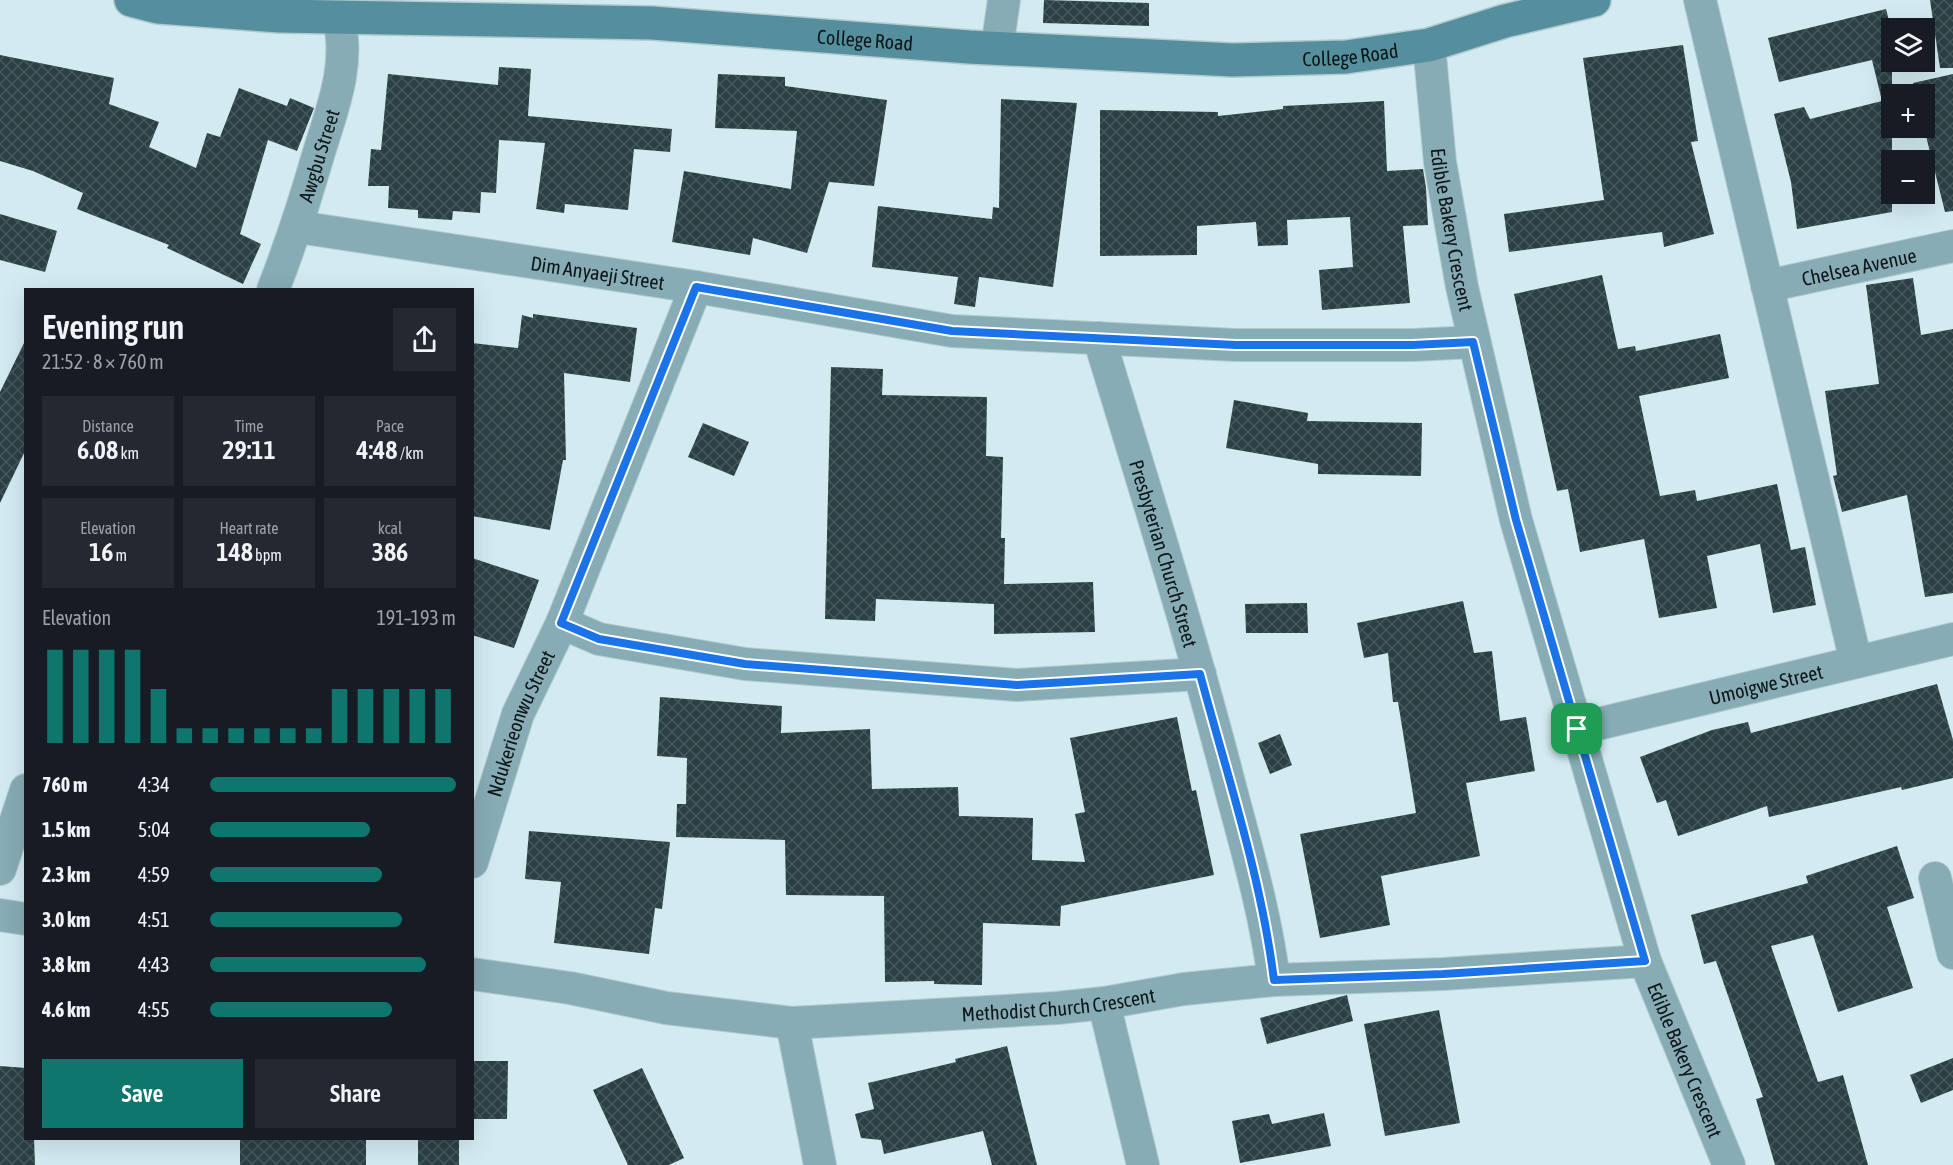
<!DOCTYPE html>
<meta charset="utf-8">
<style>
body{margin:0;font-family:"Asap Condensed",sans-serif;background:#242831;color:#f1f3f6;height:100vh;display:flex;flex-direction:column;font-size:22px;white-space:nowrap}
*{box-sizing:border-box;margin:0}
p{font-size:20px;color:#9ea1a6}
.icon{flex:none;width:33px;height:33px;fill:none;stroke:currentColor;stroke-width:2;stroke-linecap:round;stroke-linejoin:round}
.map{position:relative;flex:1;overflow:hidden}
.side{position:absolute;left:24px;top:288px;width:450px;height:852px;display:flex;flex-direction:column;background:#171b24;border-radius:0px;box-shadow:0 6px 24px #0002}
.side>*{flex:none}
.buttons{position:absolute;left:1881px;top:18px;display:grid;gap:12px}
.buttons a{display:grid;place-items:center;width:54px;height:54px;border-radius:0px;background:#171b24;box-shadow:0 6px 24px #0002;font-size:30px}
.pin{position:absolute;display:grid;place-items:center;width:51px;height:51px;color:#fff;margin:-26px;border-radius:12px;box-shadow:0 3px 9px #0006}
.round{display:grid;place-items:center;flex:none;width:63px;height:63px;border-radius:0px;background:#242831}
.head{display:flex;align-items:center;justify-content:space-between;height:102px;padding:0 18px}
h1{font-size:33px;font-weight:600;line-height:45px}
.stats{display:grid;grid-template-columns:repeat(3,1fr);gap:9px;height:102px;padding:6px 18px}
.stats div{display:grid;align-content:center;border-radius:0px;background:#242831;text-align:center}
.stats b{font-size:26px;font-weight:600}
.stats small{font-size:16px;font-weight:400}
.stats p{font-size:16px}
.chart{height:168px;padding:12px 18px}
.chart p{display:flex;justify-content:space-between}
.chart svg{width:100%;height:108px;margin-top:6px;stroke:#0f766e;stroke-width:6}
.button{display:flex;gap:12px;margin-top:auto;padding:12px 18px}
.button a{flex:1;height:69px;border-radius:0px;background:#0f766e;color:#fff;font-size:24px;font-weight:600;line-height:69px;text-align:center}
.button a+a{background:#242831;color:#f1f3f6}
ul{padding:0 18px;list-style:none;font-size:20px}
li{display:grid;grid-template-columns:96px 72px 1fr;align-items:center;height:45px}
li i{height:15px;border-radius:8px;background:#0f766e}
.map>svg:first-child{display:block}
.building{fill:url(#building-cross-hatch)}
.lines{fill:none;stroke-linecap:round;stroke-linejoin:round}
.street-casing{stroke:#b2c9ce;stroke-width:34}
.secondary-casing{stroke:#b2c9ce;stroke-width:36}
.street{stroke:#87acb5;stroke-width:32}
.secondary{stroke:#558f9d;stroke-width:33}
.route-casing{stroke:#fff;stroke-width:12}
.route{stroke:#1a73e8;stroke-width:8}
.labels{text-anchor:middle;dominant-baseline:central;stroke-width:6;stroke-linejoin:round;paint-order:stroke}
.street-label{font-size:20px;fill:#0c1517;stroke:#fff}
</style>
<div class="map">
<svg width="1953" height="1165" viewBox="0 0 1953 1165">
<defs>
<pattern id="building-cross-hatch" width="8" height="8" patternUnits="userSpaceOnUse" patternTransform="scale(1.5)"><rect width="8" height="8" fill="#2b4045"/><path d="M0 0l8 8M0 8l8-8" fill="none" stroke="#47585c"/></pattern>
</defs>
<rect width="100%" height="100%" fill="#d2ebf1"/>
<path class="building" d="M 1044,0 L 1149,3 L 1149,26 L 1043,23 Z
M 1930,0 L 1953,0 L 1953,68 L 1940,68 Z
M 1886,9 L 1892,32 L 1892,212 L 1797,229 L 1791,182 L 1774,114 L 1804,107 L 1810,119 L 1882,101 L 1872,60 L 1779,82 L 1768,38 Z
M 1683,45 L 1698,141 L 1691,142 L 1714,234 L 1664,247 L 1662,232 L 1509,252 L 1504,214 L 1604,200 L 1583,58 Z
M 0,55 L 114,78 L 109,104 L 159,122 L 149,147 L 196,168 L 207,133 L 220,137 L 239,88 L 287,106 L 290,98 L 314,108 L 297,151 L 268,140 L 240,234 L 261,244 L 243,284 L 167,248 L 169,245 L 77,209 L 83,193 L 33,171 L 0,161 Z
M 499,67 L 531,69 L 528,116 L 672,129 L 670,152 L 634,149 L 628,210 L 565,204 L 564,213 L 536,209 L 545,143 L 499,140 L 496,193 L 481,192 L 480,213 L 453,211 L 452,220 L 418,218 L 418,210 L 388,208 L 389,186 L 368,186 L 371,149 L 381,150 L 388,74 L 498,85 Z
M 718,74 L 785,77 L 785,86 L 887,100 L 874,186 L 829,182 L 807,253 L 753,238 L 750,255 L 672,242 L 684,171 L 791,189 L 797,131 L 715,128 Z
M 1953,74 L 1953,211 L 1945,212 L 1924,128 L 1924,94 L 1916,94 L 1913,83 Z
M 1001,99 L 1077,103 L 1053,287 L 979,277 L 975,307 L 954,304 L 958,277 L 872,267 L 878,206 L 992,219 L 993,207 L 999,208 Z
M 1384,101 L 1387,171 L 1423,169 L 1426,188 L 1428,225 L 1403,226 L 1410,303 L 1322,310 L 1319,270 L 1353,267 L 1350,217 L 1287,220 L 1288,245 L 1258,246 L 1256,222 L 1197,226 L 1197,255 L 1100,256 L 1100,110 L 1218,112 L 1218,116 L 1283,109 L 1283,106 Z
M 0,214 L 57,231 L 45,272 L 0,260 Z
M 1602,275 L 1618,349 L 1635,346 L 1636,351 L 1720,334 L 1729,378 L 1639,396 L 1660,496 L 1695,490 L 1697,501 L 1777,484 L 1791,550 L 1805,547 L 1816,605 L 1773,613 L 1760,544 L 1707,556 L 1717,608 L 1659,618 L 1644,539 L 1580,552 L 1568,489 L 1557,491 L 1514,294 Z
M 1913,278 L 1921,335 L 1953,329 L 1953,593 L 1925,597 L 1907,495 L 1842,512 L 1833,476 L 1837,475 L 1825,391 L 1879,384 L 1866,285 Z
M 533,314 L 637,328 L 630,382 L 564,373 L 566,460 L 563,460 L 550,530 L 472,516 L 472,343 L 518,348 L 522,315 L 533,318 Z
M 26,339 L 26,449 L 0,503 L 0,392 Z
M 831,367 L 883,369 L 882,395 L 987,397 L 986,456 L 1003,457 L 1001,538 L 1005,538 L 1004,584 L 1093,582 L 1095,632 L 994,634 L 994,604 L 876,599 L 875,621 L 825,619 Z
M 1234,400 L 1308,413 L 1307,421 L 1422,423 L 1421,476 L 1318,474 L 1318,464 L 1226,448 Z
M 703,423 L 749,442 L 734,476 L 688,457 Z
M 472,558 L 539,580 L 514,648 L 472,635 Z
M 1463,601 L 1474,653 L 1492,651 L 1500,721 L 1526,717 L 1535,771 L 1466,783 L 1480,856 L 1381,876 L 1390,925 L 1320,938 L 1300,834 L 1416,813 L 1398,702 L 1393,702 L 1388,653 L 1364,658 L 1357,623 Z
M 1307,603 L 1308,633 L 1246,633 L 1245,604 Z
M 1937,684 L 1953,740 L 1953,778 L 1902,790 L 1901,787 L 1769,817 L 1767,806 L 1678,836 L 1666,800 L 1657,803 L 1640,757 L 1712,730 L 1748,722 L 1751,733 Z
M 660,697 L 782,706 L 781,733 L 870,729 L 872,789 L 958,787 L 959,816 L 1033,818 L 1032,860 L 1085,862 L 1075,814 L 1085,812 L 1070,738 L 1177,717 L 1192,791 L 1196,790 L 1214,875 L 1061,906 L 1060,926 L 983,923 L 982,985 L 934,984 L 934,981 L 885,982 L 884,896 L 786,895 L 785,840 L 676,837 L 677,804 L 686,804 L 687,758 L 657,756 Z
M 1280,734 L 1292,765 L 1270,774 L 1258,743 Z
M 529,831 L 670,842 L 662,909 L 655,908 L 649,954 L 554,943 L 561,882 L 525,879 Z
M 1897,846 L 1914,898 L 1887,907 L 1913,988 L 1838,1012 L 1813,935 L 1771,946 L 1818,1082 L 1843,1075 L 1868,1165 L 1775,1165 L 1756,1099 L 1763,1097 L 1716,961 L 1704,964 L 1691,915 L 1808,883 L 1806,876 Z
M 1347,995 L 1353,1021 L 1267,1044 L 1260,1018 Z
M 1439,1010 L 1460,1123 L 1385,1136 L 1364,1024 Z
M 1007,1046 L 1037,1165 L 992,1165 L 983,1131 L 884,1154 L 881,1140 L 861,1138 L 855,1114 L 874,1109 L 868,1083 L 956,1062 L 955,1059 Z
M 1953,1058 L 1953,1090 L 1921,1103 L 1910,1075 Z
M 472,1061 L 508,1061 L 507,1119 L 472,1119 Z
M 0,1066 L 26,1068 L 26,1138 L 34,1138 L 35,1165 L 0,1165 Z
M 642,1068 L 684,1158 L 669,1165 L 628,1165 L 593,1090 Z
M 1324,1113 L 1331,1146 L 1240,1163 L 1232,1121 L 1269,1114 L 1272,1124 Z
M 240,1138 L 366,1138 L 366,1165 L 240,1165 Z
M 418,1138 L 459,1138 L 459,1165 L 418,1165 Z"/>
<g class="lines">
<defs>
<g id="street">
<path d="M 1700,0 L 1856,662"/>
<path id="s1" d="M 1429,45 L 1440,162 L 1462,287 L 1516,520 L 1645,961 L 1729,1165"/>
<path d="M 997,48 L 1004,0"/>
<path id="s2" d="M 298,227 L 696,287 L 952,331 L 1236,345 L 1413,345 L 1473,342"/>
<path id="s3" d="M 1767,286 L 1953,246"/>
<path id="s4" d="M 273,290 C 290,246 304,204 317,159 C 330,114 352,65 338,17"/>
<path id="s5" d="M 1099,338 C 1143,482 1188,626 1226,771 C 1244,841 1265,909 1274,980"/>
<path d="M 562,623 L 599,639 L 745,664 L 1017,685 L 1200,674"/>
<path id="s6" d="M 1577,729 L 1953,639"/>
<path id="s7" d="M 472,862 L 518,714 L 562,623 L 696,287"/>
<path d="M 0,869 L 26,790"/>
<path d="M 1935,878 L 1953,953"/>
<path d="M 0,915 L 26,919"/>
<path id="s8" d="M 472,974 L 570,988 L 666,1008 L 792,1023 L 1057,1008 L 1104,1003 L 1184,989 L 1274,980 L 1443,974 L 1645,961"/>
<path d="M 1104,1003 L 1143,1165"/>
<path d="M 792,1023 L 820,1165"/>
</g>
<g id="secondary">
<path id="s9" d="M 131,0 L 158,7 L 280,16 L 652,23 L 969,47 L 1233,60 L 1346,57 L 1429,45 L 1505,21 L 1594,0"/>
</g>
</defs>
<use href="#street" class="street-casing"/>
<use href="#secondary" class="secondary-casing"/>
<use href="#street" class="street"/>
<use href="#secondary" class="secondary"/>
</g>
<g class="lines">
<defs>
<path id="route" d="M 696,287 L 952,331 L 1236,345 L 1413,345 L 1473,342 L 1516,520 L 1645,961 L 1443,974 L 1274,980 C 1261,876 1227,775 1200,674 L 1017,685 L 745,664 L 599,639 L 561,623 Z"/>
</defs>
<use href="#route" class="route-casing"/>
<use href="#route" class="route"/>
</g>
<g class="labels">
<g class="street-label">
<text stroke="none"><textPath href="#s9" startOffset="736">College Road</textPath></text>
<text stroke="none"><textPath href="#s9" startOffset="1222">College Road</textPath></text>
<text stroke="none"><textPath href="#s4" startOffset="142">Awgbu Street</textPath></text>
<text stroke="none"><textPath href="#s1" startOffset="186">Edible Bakery Crescent</textPath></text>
<text stroke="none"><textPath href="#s3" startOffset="94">Chelsea Avenue</textPath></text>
<text stroke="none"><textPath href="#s2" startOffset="303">Dim Anyaeji Street</textPath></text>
<text stroke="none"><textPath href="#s5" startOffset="225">Presbyterian Church Street</textPath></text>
<text stroke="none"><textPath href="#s6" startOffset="194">Umoigwe Street</textPath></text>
<text stroke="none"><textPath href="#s7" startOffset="147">Ndukerieonwu Street</textPath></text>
<text stroke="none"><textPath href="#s8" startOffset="591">Methodist Church Crescent</textPath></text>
<text stroke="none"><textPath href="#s1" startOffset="1050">Edible Bakery Crescent</textPath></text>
</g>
</g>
</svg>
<div class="buttons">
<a><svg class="icon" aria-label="layers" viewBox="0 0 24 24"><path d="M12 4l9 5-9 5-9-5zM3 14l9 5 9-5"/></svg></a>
<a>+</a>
<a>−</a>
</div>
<div class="pin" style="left:1577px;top:729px;background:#1e9e55"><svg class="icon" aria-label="arrive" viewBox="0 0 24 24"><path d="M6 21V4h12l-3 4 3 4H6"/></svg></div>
<section class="side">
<div class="head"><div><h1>Evening run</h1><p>21:52 · 8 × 760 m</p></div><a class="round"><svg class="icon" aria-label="share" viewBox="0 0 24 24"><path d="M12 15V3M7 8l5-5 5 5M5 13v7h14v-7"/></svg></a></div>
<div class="stats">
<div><p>Distance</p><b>6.08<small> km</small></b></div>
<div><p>Time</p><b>29:11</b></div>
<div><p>Pace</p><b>4:48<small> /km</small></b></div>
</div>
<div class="stats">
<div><p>Elevation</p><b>16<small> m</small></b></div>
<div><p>Heart rate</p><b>148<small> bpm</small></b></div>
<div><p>kcal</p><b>386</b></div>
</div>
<div class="chart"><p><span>Elevation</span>191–193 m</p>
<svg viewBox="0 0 160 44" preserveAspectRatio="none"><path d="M5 44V6M15 44V6M25 44V6M35 44V6M45 44V22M55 44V38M65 44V38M75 44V38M85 44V38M95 44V38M105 44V38M115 44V22M125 44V22M135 44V22M145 44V22M155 44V22"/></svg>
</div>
<ul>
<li><b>760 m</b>4:34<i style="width:100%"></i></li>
<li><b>1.5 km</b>5:04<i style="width:65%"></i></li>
<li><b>2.3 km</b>4:59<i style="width:70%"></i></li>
<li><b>3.0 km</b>4:51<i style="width:78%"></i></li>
<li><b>3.8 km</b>4:43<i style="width:88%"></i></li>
<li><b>4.6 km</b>4:55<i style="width:74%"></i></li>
</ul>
<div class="button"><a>Save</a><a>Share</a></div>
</section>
</div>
